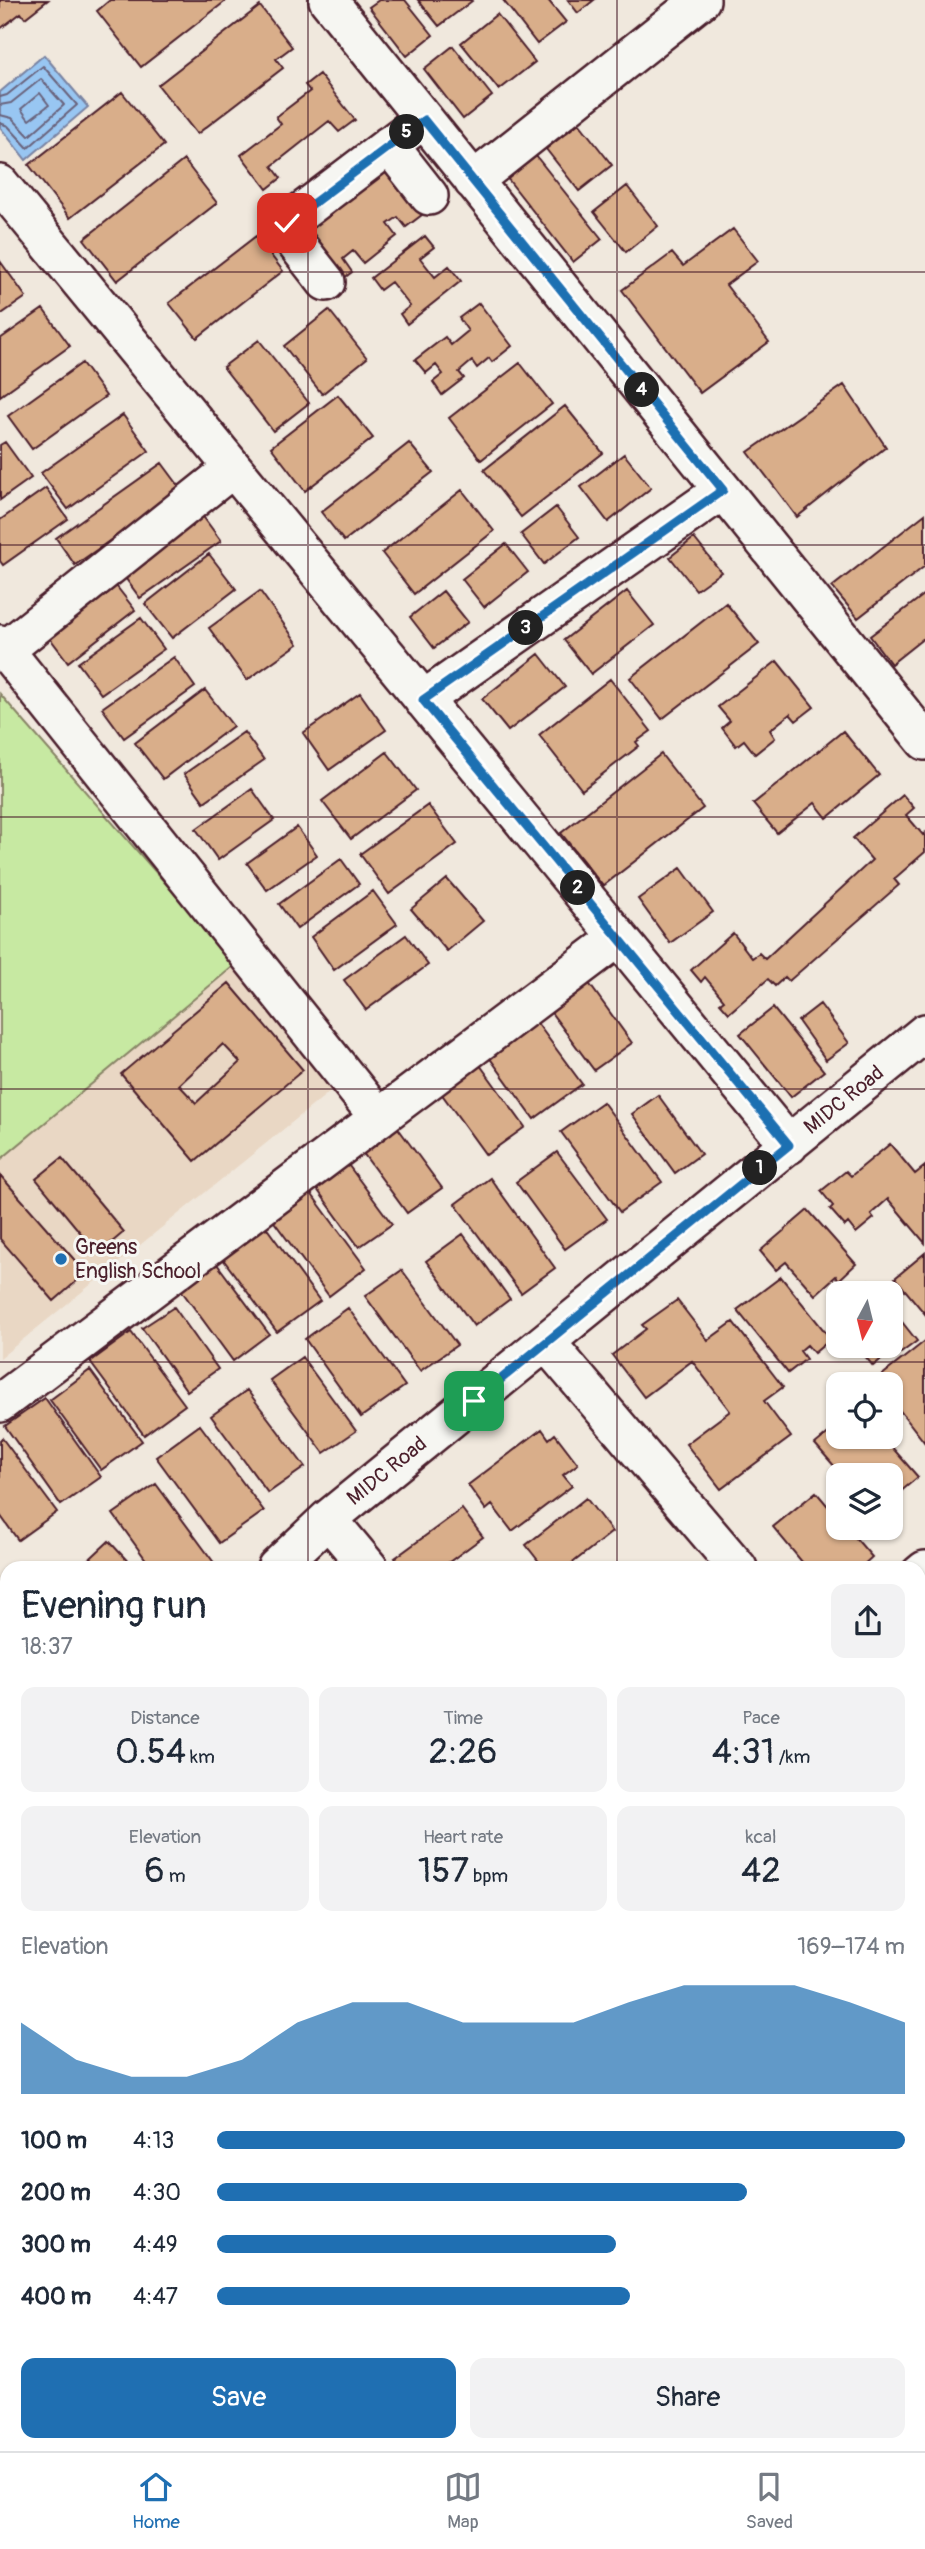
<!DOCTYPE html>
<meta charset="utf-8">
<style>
body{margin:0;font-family:Pangolin,sans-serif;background:#f2f2f3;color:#1f2937;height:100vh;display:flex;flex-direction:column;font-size:26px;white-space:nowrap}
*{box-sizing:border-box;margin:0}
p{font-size:23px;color:#747a83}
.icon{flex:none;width:38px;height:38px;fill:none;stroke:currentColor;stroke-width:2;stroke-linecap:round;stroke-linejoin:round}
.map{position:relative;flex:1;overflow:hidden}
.drawer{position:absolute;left:0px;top:1561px;width:926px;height:891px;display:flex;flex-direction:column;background:#fff;border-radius:21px 21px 0 0;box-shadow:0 2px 5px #0004}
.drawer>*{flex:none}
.needle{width:46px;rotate:187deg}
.buttons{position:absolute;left:826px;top:1281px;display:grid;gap:14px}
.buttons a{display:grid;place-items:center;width:77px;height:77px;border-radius:14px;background:#fff;box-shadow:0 2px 5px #0004;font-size:35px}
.pin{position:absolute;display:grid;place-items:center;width:60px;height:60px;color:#fff;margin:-30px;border-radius:14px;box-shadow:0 4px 10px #0006}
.km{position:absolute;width:35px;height:35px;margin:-18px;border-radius:50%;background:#222;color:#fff;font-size:19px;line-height:35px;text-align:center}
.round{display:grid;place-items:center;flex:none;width:74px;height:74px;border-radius:14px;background:#f2f2f3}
.summary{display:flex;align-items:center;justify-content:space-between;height:119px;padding:0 21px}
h1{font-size:38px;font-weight:600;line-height:52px}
.stats{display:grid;grid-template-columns:repeat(3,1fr);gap:10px;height:119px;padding:7px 21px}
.stats div{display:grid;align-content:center;border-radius:14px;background:#f2f2f3;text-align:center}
.stats b{font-size:35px;font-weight:600}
.stats small{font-size:19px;font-weight:400}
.stats p{font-size:19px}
.chart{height:196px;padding:14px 21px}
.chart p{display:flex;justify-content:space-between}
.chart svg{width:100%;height:126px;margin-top:7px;fill:#1f6fb2;opacity:.7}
.primary-button{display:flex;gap:14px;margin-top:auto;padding:14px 21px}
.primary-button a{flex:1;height:80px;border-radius:14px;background:#1f6fb2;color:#fff;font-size:28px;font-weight:600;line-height:80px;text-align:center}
.primary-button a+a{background:#f2f2f3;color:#1f2937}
ul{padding:0 21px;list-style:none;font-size:23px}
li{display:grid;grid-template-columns:112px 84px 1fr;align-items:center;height:52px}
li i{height:18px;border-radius:9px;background:#1f6fb2}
.menu{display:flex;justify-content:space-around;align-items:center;height:98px;border-top:2px solid #e0e1e3;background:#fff;font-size:19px;color:#747a83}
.menu a{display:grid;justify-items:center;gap:4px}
.menu .current{color:#1f6fb2}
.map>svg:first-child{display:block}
.built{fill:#e9d7c4}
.green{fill:#c7e9a2;stroke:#888466;stroke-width:2}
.water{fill:#98c6f2;stroke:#7983a2;stroke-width:2}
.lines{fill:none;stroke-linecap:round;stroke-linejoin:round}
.shore{stroke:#69627b;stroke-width:2}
.building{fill:#d9ae8a;stroke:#4a1f2b;stroke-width:2;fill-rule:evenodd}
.minor-casing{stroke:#4a1f2b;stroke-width:42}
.major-casing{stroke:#4a1f2b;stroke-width:44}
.minor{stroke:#f6f6f2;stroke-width:37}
.major{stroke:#fedf80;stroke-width:38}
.route-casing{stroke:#fff;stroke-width:14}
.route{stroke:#1f6fb2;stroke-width:9}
.grid{fill:none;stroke:#4a1f2b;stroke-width:2;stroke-opacity:0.55}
.poi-dot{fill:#1f6fb2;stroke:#f6f6f2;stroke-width:2.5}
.labels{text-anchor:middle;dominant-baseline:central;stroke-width:6;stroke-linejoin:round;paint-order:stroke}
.street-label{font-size:21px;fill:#4a1f2b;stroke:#f6f6f2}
.poi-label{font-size:21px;fill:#4a1f2b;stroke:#f6f6f2;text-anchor:start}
</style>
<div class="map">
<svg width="925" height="2451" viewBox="0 0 925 2451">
<rect width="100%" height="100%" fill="#f0e8dd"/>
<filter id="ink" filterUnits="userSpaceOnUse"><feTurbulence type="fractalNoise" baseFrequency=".0143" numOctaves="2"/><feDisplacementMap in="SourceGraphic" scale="14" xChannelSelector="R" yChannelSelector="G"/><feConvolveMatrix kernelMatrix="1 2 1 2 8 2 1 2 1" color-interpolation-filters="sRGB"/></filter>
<g filter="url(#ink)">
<path class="built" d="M 236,964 L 332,1090 L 0,1358 L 0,1160 Z
M 0,2129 L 7,2138 L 7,2445 L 279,2445 L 287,2451 L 0,2451 Z"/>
<path class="green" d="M 0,694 L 236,964 L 0,1160 Z"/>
<path class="water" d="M 44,55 L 88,107 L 26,160 L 0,127 L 0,92 Z"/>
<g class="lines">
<path class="shore" d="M 40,93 L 49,105 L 29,120 L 21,109 Z
M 0,97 L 7,95 L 43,66 L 77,105 L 28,148 L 8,126 L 0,123
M 0,105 L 11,103 L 41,79 L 64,105 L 29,136 L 12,118 L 0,115"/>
</g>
<path class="building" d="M 0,0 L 48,0 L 25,18 L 21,13 L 0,29 Z
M 110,0 L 227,0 L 141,67 L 97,11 Z
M 379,0 L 405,0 L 433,35 L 407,56 L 369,7 Z
M 418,0 L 471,0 L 472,1 L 439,26 Z
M 503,0 L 548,0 L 566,22 L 537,44 Z
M 568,0 L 594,0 L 578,13 Z
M 260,6 L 292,47 L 276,59 L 283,68 L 197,134 L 158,85 Z
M 497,14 L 535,62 L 499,90 L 461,43 Z
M 453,46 L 492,96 L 463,119 L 424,69 Z
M 319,74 L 355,120 L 339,132 L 329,121 L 272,166 L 281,178 L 267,189 L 241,155 L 281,124 L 276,117 L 310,91 L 305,85 Z
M 122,92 L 164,145 L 70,218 L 29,165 Z
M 579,123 L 612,165 L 579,191 L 546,149 Z
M 386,151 L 431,208 L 406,227 L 398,217 L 388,224 L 397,236 L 363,263 L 353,251 L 343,259 L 352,272 L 335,285 L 290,226 Z
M 536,156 L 602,239 L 573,262 L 507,178 Z
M 184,160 L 217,203 L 117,281 L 84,239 Z
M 627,186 L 658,226 L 626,252 L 594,212 Z
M 733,229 L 758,261 L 726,285 L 769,342 L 700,393 L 622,290 L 672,253 L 683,266 Z
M 256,236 L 283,271 L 197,338 L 169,303 Z
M 425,236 L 434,247 L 420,258 L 435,277 L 449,266 L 461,281 L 407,324 L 400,314 L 410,306 L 391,282 L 380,290 L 371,278 Z
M 0,261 L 26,297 L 0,315 Z
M 479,303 L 512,346 L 492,362 L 489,358 L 477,368 L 472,361 L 459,372 L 464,378 L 442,395 L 433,382 L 443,374 L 436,365 L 426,373 L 415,360 L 445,337 L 451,345 L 468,331 L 459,318 Z
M 43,309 L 70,346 L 0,396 L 0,339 Z
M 329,310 L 367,358 L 322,394 L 284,346 Z
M 259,340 L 309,403 L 273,431 L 223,367 Z
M 82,363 L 106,396 L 32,449 L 8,416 Z
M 520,363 L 552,404 L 481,460 L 449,418 Z
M 844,385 L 886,447 L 797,517 L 748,452 Z
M 338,395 L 373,438 L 305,491 L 271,447 Z
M 565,406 L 603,453 L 521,517 L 484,470 Z
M 123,415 L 149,451 L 68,509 L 41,473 Z
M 5,442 L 31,478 L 0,500 L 0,445 Z
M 409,443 L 433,472 L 344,541 L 321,512 Z
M 624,454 L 651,488 L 608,522 L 581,487 Z
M 162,463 L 182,490 L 75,565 L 56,538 Z
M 46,488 L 68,519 L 3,565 L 0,561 L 0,520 Z
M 462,490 L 494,531 L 414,594 L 382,553 Z
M 556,507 L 579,537 L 544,564 L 521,534 Z
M 199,511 L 221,541 L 140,598 L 118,568 Z
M 925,514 L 925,566 L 858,618 L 832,587 Z
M 694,538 L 721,572 L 696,590 L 670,557 Z
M 506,544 L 528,572 L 484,607 L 462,579 Z
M 209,554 L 236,589 L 172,638 L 145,604 Z
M 110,578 L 135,610 L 68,662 L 43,629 Z
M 260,591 L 298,644 L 247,680 L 209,628 Z
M 443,591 L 468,622 L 434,648 L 410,617 Z
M 627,591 L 654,625 L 591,674 L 564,640 Z
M 925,594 L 925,637 L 891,664 L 870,636 Z
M 726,603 L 759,644 L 662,719 L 630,678 Z
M 141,618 L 164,649 L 101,694 L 78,663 Z
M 539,654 L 565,687 L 508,731 L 482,699 Z
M 174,657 L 195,687 L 124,738 L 102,708 Z
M 777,661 L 814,707 L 796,721 L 790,714 L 770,730 L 775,738 L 755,754 L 744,740 L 736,746 L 722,728 L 730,721 L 718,707 Z
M 610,679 L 651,731 L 636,742 L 639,746 L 582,790 L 539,735 Z
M 205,690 L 233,726 L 163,779 L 135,743 Z
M 360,693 L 386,730 L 329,770 L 303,733 Z
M 843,731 L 879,775 L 827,818 L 815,803 L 777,833 L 753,804 Z
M 244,732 L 264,760 L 204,802 L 184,774 Z
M 387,752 L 416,790 L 351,839 L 322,801 Z
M 661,754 L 703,808 L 603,886 L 561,833 Z
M 252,789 L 274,820 L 218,860 L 196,829 Z
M 903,795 L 914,808 L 906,815 L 923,835 L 925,833 L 925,852 L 894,879 L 899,885 L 789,981 L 785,977 L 775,986 L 768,979 L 729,1013 L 720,1003 L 724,1000 L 705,977 L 701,982 L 691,970 L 733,933 L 752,958 L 759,953 L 765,959 L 872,860 L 853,838 Z
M 428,805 L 457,844 L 389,894 L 360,854 Z
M 297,827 L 317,855 L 267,890 L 247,863 Z
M 341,859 L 359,884 L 297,929 L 279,904 Z
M 681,868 L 713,912 L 670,943 L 638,899 Z
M 447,879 L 483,921 L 447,951 L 411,909 Z
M 373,891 L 397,924 L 334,970 L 311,937 Z
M 406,935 L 428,965 L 366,1010 L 344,980 Z
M 583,975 L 632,1043 L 594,1070 L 544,1003 Z
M 229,983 L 303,1070 L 195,1161 L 121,1074 ZM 223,1044 L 240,1062 L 196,1103 L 179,1085 Z
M 820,1004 L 849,1043 L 826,1060 L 798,1021 Z
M 773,1008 L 824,1071 L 791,1097 L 740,1034 Z
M 529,1012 L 582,1084 L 534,1119 L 481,1046 Z
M 472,1054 L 525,1127 L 486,1155 L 433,1082 Z
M 658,1095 L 701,1154 L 675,1173 L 632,1114 Z
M 603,1102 L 662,1182 L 620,1212 L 561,1132 Z
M 395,1124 L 442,1188 L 407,1213 L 360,1149 Z
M 890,1144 L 915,1174 L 925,1166 L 925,1243 L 888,1199 L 871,1214 L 874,1218 L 856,1233 L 848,1223 L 845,1226 L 830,1209 L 833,1206 L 821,1191 L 846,1171 L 851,1176 Z
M 557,1152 L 607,1219 L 565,1249 L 516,1182 Z
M 62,1158 L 124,1232 L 98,1254 L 36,1179 Z
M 346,1162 L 392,1224 L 359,1247 L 314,1185 Z
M 0,1175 L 86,1273 L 54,1301 L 0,1239 Z
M 490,1178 L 555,1268 L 521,1293 L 455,1204 Z
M 310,1192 L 366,1268 L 329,1296 L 272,1219 Z
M 808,1210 L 856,1264 L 839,1280 L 836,1276 L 815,1295 L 786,1262 L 776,1270 L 760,1251 Z
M 263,1223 L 320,1301 L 277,1332 L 220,1255 Z
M 463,1234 L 510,1299 L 474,1326 L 426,1261 Z
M 925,1253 L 925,1314 L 895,1278 Z
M 217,1264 L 269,1334 L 233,1361 L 181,1290 Z
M 402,1270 L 457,1345 L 420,1371 L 365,1296 Z
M 781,1277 L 831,1339 L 814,1353 L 807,1345 L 800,1351 L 806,1359 L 788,1373 L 737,1310 Z
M 868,1280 L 879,1293 L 853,1293 L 852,1292 Z
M 677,1300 L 708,1340 L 733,1322 L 783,1387 L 764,1401 L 791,1437 L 721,1489 L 686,1444 L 730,1411 L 692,1361 L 644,1397 L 612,1355 L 646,1329 L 642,1325 Z
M 174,1307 L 218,1369 L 187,1391 L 142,1328 Z
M 348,1308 L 405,1386 L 361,1417 L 305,1339 Z
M 891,1308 L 917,1341 L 901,1353 L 896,1347 L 873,1366 L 857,1346 L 891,1346 Z
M 131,1332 L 185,1405 L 144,1435 L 90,1362 Z
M 925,1341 L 925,1443 L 891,1399 L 891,1384 L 879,1384 L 876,1380 Z
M 302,1357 L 356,1431 L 324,1453 L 270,1380 Z
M 90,1370 L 142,1441 L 101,1470 L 50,1400 Z
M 247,1390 L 305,1467 L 268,1493 L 211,1416 Z
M 45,1398 L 101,1477 L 61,1505 L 5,1426 Z
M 200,1425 L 264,1511 L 219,1543 L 156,1457 Z
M 838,1425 L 838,1437 L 883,1437 L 918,1477 L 899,1493 L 896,1490 L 891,1495 L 891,1475 L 842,1475 L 815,1444 Z
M 542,1429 L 549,1439 L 555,1434 L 578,1464 L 563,1475 L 572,1486 L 512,1531 L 492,1505 L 486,1510 L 468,1485 Z
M 2,1438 L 57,1512 L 18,1540 L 0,1515 L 0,1440 Z
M 156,1484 L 215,1564 L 210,1568 L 152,1568 L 113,1514 Z
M 816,1492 L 838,1518 L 838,1528 L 847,1528 L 872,1557 L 860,1568 L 807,1568 L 773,1527 Z
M 586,1498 L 612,1532 L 566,1568 L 544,1568 L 526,1545 Z
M 462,1509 L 483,1537 L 441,1568 L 403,1568 L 395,1558 Z
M 109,1541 L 134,1568 L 80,1568 Z
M 925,1621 L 925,1677 L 919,1682 L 925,1692 L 919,1697 L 919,1626 Z
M 925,1712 L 925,1740 L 922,1743 L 919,1738 L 919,1717 Z
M 7,1869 L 7,1958 L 0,1964 L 0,1874 Z
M 925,1885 L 925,1958 L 919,1964 L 919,1891 Z
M 925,2165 L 925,2254 L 919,2259 L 919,2170 Z
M 0,2223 L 7,2232 L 7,2319 L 0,2325 Z"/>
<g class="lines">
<defs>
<path id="minor" d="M 328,0 L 925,741
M 389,145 L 429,196
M 473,181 L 701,0
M 0,184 L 789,1145
M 326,282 L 286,231 L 287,223 L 424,119
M 0,644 L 379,1118
M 5,650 L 233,468
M 423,700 L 723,490
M 546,1342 L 738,1568
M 0,1403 L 618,938
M 328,1519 L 369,1568
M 276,1568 L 328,1519 L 925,1033
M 919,1575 L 925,1570
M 0,1655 L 7,1664
M 919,1802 L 925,1810
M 0,1820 L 7,1814
M 919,2117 L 925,2112
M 514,2451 L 522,2445"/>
<path id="major" d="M 0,2045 L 7,2054
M 0,2108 L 7,2116
M 336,2445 L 343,2451
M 399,2445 L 406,2451"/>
</defs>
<use href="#minor" class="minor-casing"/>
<use href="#major" class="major-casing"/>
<use href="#minor" class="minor"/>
<use href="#major" class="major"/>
</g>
</g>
<g class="lines" filter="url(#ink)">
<defs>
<path id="route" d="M 287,223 L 424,120 L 723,490 L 423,700 L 789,1145 L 474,1401"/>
</defs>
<use href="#route" class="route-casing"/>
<use href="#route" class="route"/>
</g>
<path class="grid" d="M 308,0 L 308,1568M 617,0 L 617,1568M 0,272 L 925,272M 0,545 L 925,545M 0,817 L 925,817M 0,1089 L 925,1089M 0,1362 L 925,1362M 0,1634 L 7,1634M 919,1634 L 925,1634M 0,1906 L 7,1906M 919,1906 L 925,1906M 0,2179 L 7,2179M 919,2179 L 925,2179M 308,2445 L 308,2451M 617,2445 L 617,2451"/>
<circle class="poi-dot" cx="61" cy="1259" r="7"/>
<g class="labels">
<g class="street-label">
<text transform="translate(844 1100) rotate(-39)">MIDC Road</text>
<text transform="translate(387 1471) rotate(-39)">MIDC Road</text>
</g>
<g class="poi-label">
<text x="75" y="1247">Greens<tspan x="75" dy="24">English School</tspan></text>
</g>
</g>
</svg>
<div class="buttons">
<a><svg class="needle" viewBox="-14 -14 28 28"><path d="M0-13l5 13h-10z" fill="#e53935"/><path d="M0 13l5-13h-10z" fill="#747a83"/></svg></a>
<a><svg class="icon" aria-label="locate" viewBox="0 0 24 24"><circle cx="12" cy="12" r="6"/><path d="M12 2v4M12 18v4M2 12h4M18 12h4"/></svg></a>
<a><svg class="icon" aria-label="layers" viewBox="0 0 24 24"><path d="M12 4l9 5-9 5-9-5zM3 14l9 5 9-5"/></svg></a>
</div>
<div class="pin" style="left:474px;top:1401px;background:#1e9e55"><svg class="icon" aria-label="arrive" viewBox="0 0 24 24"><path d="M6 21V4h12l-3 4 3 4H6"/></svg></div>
<div class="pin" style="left:287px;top:223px;background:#d93025"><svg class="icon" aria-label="check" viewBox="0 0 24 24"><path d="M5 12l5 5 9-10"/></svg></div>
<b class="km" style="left:760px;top:1168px">1</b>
<b class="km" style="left:578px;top:888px">2</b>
<b class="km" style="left:526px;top:628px">3</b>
<b class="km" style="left:642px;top:390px">4</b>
<b class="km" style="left:407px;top:132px">5</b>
<section class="drawer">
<div class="summary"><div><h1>Evening run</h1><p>18:37</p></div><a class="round"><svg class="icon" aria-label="share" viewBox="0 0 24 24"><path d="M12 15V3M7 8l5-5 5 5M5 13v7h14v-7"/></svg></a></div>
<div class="stats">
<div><p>Distance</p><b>0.54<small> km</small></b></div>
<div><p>Time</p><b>2:26</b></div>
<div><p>Pace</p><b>4:31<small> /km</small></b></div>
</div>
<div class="stats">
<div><p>Elevation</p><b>6<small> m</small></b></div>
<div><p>Heart rate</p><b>157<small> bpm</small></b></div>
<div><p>kcal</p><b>42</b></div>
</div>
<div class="chart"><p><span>Elevation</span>169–174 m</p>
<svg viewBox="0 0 160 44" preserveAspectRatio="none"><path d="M0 44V19L10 32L20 38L30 38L40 32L50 19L60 12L70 12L80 19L90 19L100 19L110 12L120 6L130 6L140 6L150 12L160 19V44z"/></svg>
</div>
<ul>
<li><b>100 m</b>4:13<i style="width:100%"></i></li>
<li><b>200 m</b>4:30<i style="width:77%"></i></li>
<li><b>300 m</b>4:49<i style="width:58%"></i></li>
<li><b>400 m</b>4:47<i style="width:60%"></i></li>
</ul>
<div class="primary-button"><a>Save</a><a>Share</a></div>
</section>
</div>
<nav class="menu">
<a class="current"><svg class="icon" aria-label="home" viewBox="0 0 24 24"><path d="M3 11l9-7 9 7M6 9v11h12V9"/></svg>Home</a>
<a><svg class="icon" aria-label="map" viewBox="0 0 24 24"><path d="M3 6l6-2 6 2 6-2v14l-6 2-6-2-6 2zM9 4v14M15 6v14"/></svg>Map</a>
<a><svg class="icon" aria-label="saved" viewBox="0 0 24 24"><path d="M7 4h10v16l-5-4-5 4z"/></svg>Saved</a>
</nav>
